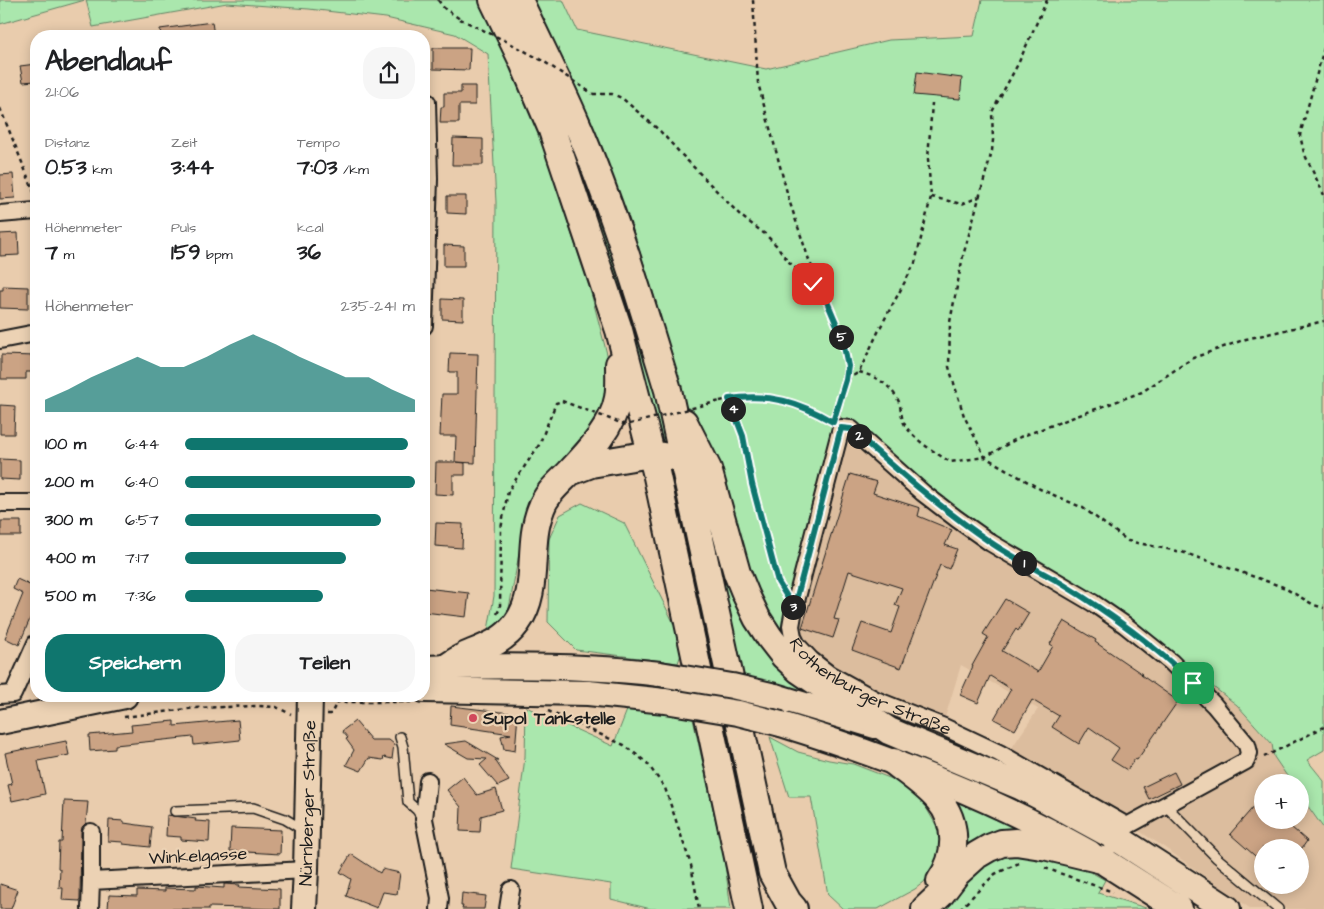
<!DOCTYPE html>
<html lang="de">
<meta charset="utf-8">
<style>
body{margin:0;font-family:"Architects Daughter",sans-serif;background:#f6f6f6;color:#202124;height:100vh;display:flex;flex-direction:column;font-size:19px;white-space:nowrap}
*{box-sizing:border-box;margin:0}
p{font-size:16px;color:#757577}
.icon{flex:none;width:28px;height:28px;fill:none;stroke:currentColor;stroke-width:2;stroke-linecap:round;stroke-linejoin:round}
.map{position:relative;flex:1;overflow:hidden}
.sheet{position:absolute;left:30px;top:30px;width:400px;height:672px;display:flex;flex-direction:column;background:#fff;border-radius:20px;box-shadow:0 2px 12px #0003}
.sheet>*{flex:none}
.buttons{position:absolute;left:1254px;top:774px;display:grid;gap:10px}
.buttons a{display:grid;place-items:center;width:55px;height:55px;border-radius:50%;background:#fff;box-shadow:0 2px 12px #0003;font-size:25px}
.pin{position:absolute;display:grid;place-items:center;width:42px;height:42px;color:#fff;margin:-21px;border-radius:10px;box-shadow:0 2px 8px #0006}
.km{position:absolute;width:25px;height:25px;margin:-12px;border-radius:50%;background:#222;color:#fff;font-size:14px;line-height:25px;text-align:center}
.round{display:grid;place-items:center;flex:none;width:52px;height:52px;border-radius:20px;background:#f6f6f6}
.overview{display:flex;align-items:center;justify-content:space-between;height:85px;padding:0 15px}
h1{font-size:28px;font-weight:800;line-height:38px}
.figures{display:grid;grid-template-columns:repeat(3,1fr);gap:8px;height:85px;padding:5px 15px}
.figures div{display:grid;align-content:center}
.figures b{font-size:21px;font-weight:800}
.figures small{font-size:14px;font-weight:400}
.figures p{font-size:14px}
.chart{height:140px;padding:10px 15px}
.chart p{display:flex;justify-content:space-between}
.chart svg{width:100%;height:90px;margin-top:5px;fill:#0f766e;opacity:.7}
.primary-button{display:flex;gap:10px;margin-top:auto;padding:10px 15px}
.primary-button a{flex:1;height:58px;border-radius:20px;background:#0f766e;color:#fff;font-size:20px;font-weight:800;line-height:58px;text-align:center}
.primary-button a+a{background:#f6f6f6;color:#202124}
ul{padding:0 15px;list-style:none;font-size:16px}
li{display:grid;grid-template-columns:80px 60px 1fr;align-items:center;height:38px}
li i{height:12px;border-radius:6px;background:#0f766e}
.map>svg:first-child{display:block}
.built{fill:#dcbd9e;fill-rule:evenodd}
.green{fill:#aae7ad;stroke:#638264}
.building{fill:#cba384;stroke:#1c1c1c}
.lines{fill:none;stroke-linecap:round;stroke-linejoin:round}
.lane-casing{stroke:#1c1c1c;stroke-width:12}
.street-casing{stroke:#1c1c1c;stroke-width:20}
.secondary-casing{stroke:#1c1c1c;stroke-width:28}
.primary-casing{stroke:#1c1c1c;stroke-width:30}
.path{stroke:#1c1c1c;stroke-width:2.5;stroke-dasharray:4 4;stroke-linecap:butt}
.lane{stroke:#ecd2b4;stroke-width:9}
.street{stroke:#ecd2b4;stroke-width:16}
.secondary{stroke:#ecd2b4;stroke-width:24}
.primary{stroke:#ecd2b4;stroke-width:26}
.secondary-bridge-casing{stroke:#1c1c1c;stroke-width:28;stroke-linecap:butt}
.path-bridge{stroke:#1c1c1c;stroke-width:2.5;stroke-dasharray:4 4;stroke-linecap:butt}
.secondary-bridge{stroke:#ecd2b4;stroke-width:24}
.route-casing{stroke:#fff;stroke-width:10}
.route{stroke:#0f766e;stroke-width:6}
.poi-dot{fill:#d1495b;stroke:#ecd2b4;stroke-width:2}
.labels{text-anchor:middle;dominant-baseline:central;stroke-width:4.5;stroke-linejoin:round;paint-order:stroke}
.street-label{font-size:18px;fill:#1c1c1c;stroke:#ecd2b4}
.poi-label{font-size:18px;font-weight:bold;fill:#1c1c1c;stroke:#ecd2b4;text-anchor:start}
</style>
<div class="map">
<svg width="1324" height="909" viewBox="0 0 1324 909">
<rect width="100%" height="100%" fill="#e9ccad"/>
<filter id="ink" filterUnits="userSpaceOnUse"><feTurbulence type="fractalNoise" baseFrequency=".02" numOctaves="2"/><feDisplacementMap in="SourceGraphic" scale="10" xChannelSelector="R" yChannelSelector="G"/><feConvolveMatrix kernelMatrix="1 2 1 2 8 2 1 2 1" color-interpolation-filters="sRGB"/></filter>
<g filter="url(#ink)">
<path class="built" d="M 837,414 L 910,474 L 1168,654 L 1237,705 L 1272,745 L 1274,757 L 1291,782 L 1262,782 L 1262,820 L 1300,820 L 1300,795 L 1324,829 L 1324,909 L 1251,909 L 1161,845 L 1044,771 L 1009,752 L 1038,709 L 961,665 L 944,721 L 852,681 L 834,670 L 784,626 ZM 1262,848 L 1300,848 L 1300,885 L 1262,885 Z"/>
<path class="green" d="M 0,0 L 85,0 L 0,24 Z
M 86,0 L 484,0 L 539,124 L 554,180 L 591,293 L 601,331 L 608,358 L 610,391 L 589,428 L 529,499 L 508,614 L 487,636 L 494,596 L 496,202 L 488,54 L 455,34 L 386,18 L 309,9 L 227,3 L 93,27 Z
M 512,0 L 589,177 L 671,442 L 664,452 Z
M 529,0 L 563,0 L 577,30 L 766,69 L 889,40 L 974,36 L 982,0 L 1324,0 L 1324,750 L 1307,760 L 1324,781 L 1324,829 L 1300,795 L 1300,782 L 1291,782 L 1274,757 L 1272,744 L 1237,705 L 1114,612 L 1004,541 L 910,474 L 837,414 L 784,626 L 788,639 L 771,630 L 688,413 L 653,292 L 639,249 Z
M 696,463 L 731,573 L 835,702 L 773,686 L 773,683 L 742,676 Z
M 582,503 L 624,523 L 680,636 L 682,651 L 678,663 L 576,650 L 548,622 L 549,539 L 560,515 Z
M 629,705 L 693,719 L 724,858 L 731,909 L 651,909 L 611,899 L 611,884 L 511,869 L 525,757 L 526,707 L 613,746 Z
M 770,737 L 798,752 L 829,760 L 853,764 L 900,782 L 920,797 L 936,825 L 940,837 L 939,858 L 924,882 L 915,889 L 878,909 L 843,909 L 828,895 L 811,797 L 789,797 Z
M 942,791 L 1038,835 L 965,855 Z
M 992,852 L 1059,854 L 1105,880 L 1098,893 L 1149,909 L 929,909 Z"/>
<path class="building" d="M 212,22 L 214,36 L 161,36 L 160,29 Z
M 433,48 L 470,48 L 469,70 L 433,69 Z
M 36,64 L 36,81 L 23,82 L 20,66 Z
M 917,72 L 962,78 L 960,99 L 914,95 Z
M 461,86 L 475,86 L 475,105 L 459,105 L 459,123 L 440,123 L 441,107 L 444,107 L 444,93 L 461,93 Z
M 453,138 L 483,139 L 483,165 L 452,165 Z
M 13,174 L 15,198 L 0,199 L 0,175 Z
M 447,196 L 466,196 L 466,214 L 447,213 Z
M 18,233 L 19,255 L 0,256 L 0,234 Z
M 444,245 L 464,246 L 464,266 L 444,266 Z
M 3,286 L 28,287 L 28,309 L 0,308 L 0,290 L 3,290 Z
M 442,299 L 463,300 L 463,320 L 442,319 Z
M 450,353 L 478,354 L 475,463 L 456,462 L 465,463 L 465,475 L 453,475 L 453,495 L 435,494 L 436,462 L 455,462 L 456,436 L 440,436 L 442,394 L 457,394 L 457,372 L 449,372 Z
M 1,355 L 36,356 L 36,372 L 26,372 L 26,379 L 1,379 Z
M 0,405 L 15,406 L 14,434 L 0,434 Z
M 0,459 L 20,460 L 20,480 L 0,479 Z
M 850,474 L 877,482 L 873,493 L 920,508 L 918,516 L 952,530 L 945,545 L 957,549 L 949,569 L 940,565 L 901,668 L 852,650 L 862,623 L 891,633 L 900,607 L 895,605 L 902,588 L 849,571 L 834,619 L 839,620 L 833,638 L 802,628 Z
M 1,521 L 21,521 L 21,536 L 1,536 Z
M 436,523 L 463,524 L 462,548 L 435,546 Z
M 17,579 L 36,588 L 36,616 L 32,614 L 19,645 L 5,638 L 23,594 L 13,589 Z
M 425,588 L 469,593 L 466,617 L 424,612 Z
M 1005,599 L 1029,613 L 1018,631 L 1016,629 L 1002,651 L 1038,672 L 1053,646 L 1050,644 L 1064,621 L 1096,640 L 1095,642 L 1142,674 L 1141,675 L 1178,701 L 1137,760 L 1135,759 L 1127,770 L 1111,760 L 1119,748 L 1089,727 L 1079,744 L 1052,727 L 1059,716 L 1032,700 L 1015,730 L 994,719 L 1011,689 L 990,676 L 978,703 L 960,695 L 973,666 L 972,666 L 988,637 L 983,634 Z
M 451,706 L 518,714 L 515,751 L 504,749 L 501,736 L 511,734 L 450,725 Z
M 238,720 L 240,740 L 194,745 L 193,737 L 115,745 L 115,749 L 90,751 L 89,735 L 132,731 L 131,725 L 174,721 L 174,726 Z
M 355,721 L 371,740 L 389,740 L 394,744 L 392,759 L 384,757 L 383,760 L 369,758 L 361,771 L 346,765 L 354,750 L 346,739 L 348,738 L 342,731 Z
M 66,741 L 69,755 L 38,761 L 45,794 L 12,801 L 8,785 L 12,784 L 5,753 Z
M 466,741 L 498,760 L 495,760 L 509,781 L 498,786 L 480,765 L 487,759 L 468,758 L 444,744 Z
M 1174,772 L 1180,784 L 1149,799 L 1143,787 Z
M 463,777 L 477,795 L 496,789 L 502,810 L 481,816 L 480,832 L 460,831 L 461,807 L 447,790 Z
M 1262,797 L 1262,820 L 1283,820 L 1307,841 L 1302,848 L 1262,848 L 1262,862 L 1230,834 Z
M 64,801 L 88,802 L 86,823 L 82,827 L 81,832 L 80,901 L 62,900 L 63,888 L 59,888 L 60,869 L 58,868 L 59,842 L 62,842 Z
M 167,815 L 196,819 L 195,821 L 210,822 L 209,842 L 181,840 L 181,837 L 166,836 Z
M 109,820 L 124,821 L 124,823 L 152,827 L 150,847 L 123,844 L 123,842 L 108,841 Z
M 231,828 L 281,830 L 280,854 L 230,851 Z
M 351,854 L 380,873 L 382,869 L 400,873 L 397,894 L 383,892 L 377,908 L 346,896 L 351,879 L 340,872 Z
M 0,884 L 18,890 L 11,909 L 0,909 Z
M 224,884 L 240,885 L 239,887 L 280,889 L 280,909 L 209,907 L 209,909 L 108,909 L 109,895 L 137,896 L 137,890 L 165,891 L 165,888 L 196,889 L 196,886 L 224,888 Z
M 462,893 L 486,896 L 484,909 L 462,909 L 463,906 L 461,906 Z"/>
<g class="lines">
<defs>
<path id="lane" d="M 400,737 L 403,747 L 408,802 L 417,810 L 423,819
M 1165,805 L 1217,858 L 1278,909
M 175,811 L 253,808 L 285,819 L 305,831"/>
<g id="street">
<path d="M 0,214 L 36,211"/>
<path d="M 424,326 L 429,179 L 427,102"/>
<path d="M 0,340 L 36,333"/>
<path d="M 0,503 L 36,503"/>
<path d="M 0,695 L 13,694 L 36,643"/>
<path d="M 428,781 L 424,819 L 440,898 L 439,909"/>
<path d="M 91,832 L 91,881"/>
<path id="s1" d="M 1112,845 L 1127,826 L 1246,761 L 1249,753 L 1247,745 L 1214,705 L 1171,662 L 1125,625 L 1093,603 L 991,543 L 957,519 L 923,493 L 851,429 L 841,428 L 794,609 L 791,626 L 793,637 L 797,645 L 811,660 L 829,674 L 876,700 L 944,727 L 999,753 L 1127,826"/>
<path d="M 90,909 L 91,881 L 306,870"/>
<path d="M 508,909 L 511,890"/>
</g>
<g id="secondary">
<path d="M 424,668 C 502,665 582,665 660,674"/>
<path d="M 424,690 L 588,693 L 665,701"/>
<path d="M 775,696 L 875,726"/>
<path d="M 0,722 L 125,696"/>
<path d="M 781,724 C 888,757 992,797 1090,853"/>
<path id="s2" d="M 304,909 L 306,870 L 310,696"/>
</g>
<path id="primary" d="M 493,0 L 522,60 L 552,130 L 619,330 L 656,472 L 749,909
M 519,0 C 538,41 559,82 577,124 C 614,210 641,301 668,390 L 772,873 L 788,902 L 794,909
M 684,422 L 708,469 L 737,573 L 746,595 L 757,618 L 770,638 L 784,656 L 799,670 L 889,731 L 1020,786 L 1051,802 L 1117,838 L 1227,909
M 570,472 L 591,464 L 651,454 L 669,457
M 447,667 C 453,663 460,658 467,655 C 486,647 504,641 517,623 C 541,590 526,546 541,509 C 546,494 558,484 569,473 C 588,453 613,427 618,398 C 620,387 619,375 619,364
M 894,762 C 909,774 926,785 938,799 C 959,823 957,857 940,881
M 925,909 L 941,894 L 957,873 L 977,855 L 989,848 L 1002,843 L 1016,842 L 1048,847 L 1102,860 L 1179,909"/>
</defs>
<use href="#lane" class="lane-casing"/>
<use href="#street" class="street-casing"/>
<use href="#secondary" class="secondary-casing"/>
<use href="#primary" class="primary-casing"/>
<path class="path" d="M 438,0 L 444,8 L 460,19
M 753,0 L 758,83 L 789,200 L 809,260 L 842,337 L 848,366 L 847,380 L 835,416
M 1047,0 L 1018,64 L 992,112 L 993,140 L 992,151 L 963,256 L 950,322 L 949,367 L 964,416 L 985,457 L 1040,489 L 1083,508 L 1128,541 L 1182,552 L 1249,575 L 1283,587 L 1314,605 L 1324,608
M 1324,48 L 1300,135 L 1304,153 L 1324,195
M 593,94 L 612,94 L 622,98 L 660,131 L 681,154 L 741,216 L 765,234 L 777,246 L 788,261 L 822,294
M 0,108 L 36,197
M 931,197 L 962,204 L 979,197
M 859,372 C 875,376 889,384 897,398 C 902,406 900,417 905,425 C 915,441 935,452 950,462 L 985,457 L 1020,437 L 1142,392 L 1193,358 L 1246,339 L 1324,321
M 847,380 L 859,372 L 880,328 L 915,263 L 931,197 L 928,159 L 932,103
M 729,399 C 768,393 796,401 830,421
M 720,401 L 729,399 L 743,437 L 752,484 L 777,582 L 784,592
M 497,614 L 500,608 L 501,529 L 508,491 L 539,445 L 556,403 L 562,401
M 548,711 L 624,745 L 647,763 L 665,788 L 691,865 L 699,909
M 327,714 L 331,714 L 337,702 L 411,702
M 124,717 L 195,708 L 259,706 L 276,707 L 291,714
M 1264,757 L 1324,727
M 1045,868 L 1113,892
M 960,909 L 995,874 L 1019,863"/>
<use href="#lane" class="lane"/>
<use href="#street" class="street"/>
<use href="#secondary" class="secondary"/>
<use href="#primary" class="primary"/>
<defs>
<path id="secondary-bridge" d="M 660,674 L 732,686 L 775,696
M 665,701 L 738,713 L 781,724"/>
</defs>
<use href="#secondary-bridge" class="secondary-bridge-casing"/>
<path class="path-bridge" d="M 460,19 L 508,42 L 543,61 L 593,94
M 562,401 L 626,425 L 720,401"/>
<use href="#secondary-bridge" class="secondary-bridge"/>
</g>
</g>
<g class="lines" filter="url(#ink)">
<defs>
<path id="route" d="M 813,284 L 825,297 L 842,337 L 848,366 L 846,380 L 833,422 C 798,402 770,393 729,399 L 743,436 L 752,484 L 778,582 L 794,608 L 841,428 L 851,429 C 896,469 940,508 990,542 C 1012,557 1036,569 1059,582 C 1107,611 1153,644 1193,683"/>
</defs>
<use href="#route" class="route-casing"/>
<use href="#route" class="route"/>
</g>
<circle class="poi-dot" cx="473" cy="718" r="5"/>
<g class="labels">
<g class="street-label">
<text stroke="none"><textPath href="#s1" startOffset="1006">Rothenburger Straße</textPath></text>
<text stroke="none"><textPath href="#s2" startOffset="106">Nürnberger Straße</textPath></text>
<text transform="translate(198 856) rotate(-3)">Winkelgasse</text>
</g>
<g class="poi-label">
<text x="483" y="718">Supol Tankstelle</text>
</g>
</g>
</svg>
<div class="buttons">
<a>+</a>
<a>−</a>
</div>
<div class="pin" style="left:1193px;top:683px;background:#1e9e55"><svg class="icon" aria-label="arrive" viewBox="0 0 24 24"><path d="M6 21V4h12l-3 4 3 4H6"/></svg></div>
<div class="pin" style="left:813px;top:284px;background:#d93025"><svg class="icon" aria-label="check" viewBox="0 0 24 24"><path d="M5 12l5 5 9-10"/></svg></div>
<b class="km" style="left:1024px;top:563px">1</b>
<b class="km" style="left:859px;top:436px">2</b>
<b class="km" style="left:793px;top:607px">3</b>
<b class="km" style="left:733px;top:409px">4</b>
<b class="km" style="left:841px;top:337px">5</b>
<section class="sheet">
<div class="overview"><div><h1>Abendlauf</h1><p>21:06</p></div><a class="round"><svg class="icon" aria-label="share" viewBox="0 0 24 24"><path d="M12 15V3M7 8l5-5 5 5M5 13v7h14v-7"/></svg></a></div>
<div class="figures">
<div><p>Distanz</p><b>0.53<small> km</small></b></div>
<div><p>Zeit</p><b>3:44</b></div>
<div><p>Tempo</p><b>7:03<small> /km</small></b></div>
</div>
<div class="figures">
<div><p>Höhenmeter</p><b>7<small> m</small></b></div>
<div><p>Puls</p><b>159<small> bpm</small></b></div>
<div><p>kcal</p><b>36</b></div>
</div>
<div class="chart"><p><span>Höhenmeter</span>235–241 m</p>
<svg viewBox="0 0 160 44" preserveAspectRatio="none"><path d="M0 44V38L10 33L20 27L30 22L40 17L50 22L60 22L70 17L80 11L90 6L100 11L110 17L120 22L130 27L140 27L150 33L160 38V44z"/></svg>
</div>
<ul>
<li><b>100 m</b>6:44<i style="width:97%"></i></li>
<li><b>200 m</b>6:40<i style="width:100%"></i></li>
<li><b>300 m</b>6:57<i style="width:85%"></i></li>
<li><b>400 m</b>7:17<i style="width:70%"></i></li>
<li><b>500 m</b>7:36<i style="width:60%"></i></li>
</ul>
<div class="primary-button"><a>Speichern</a><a>Teilen</a></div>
</section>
</div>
